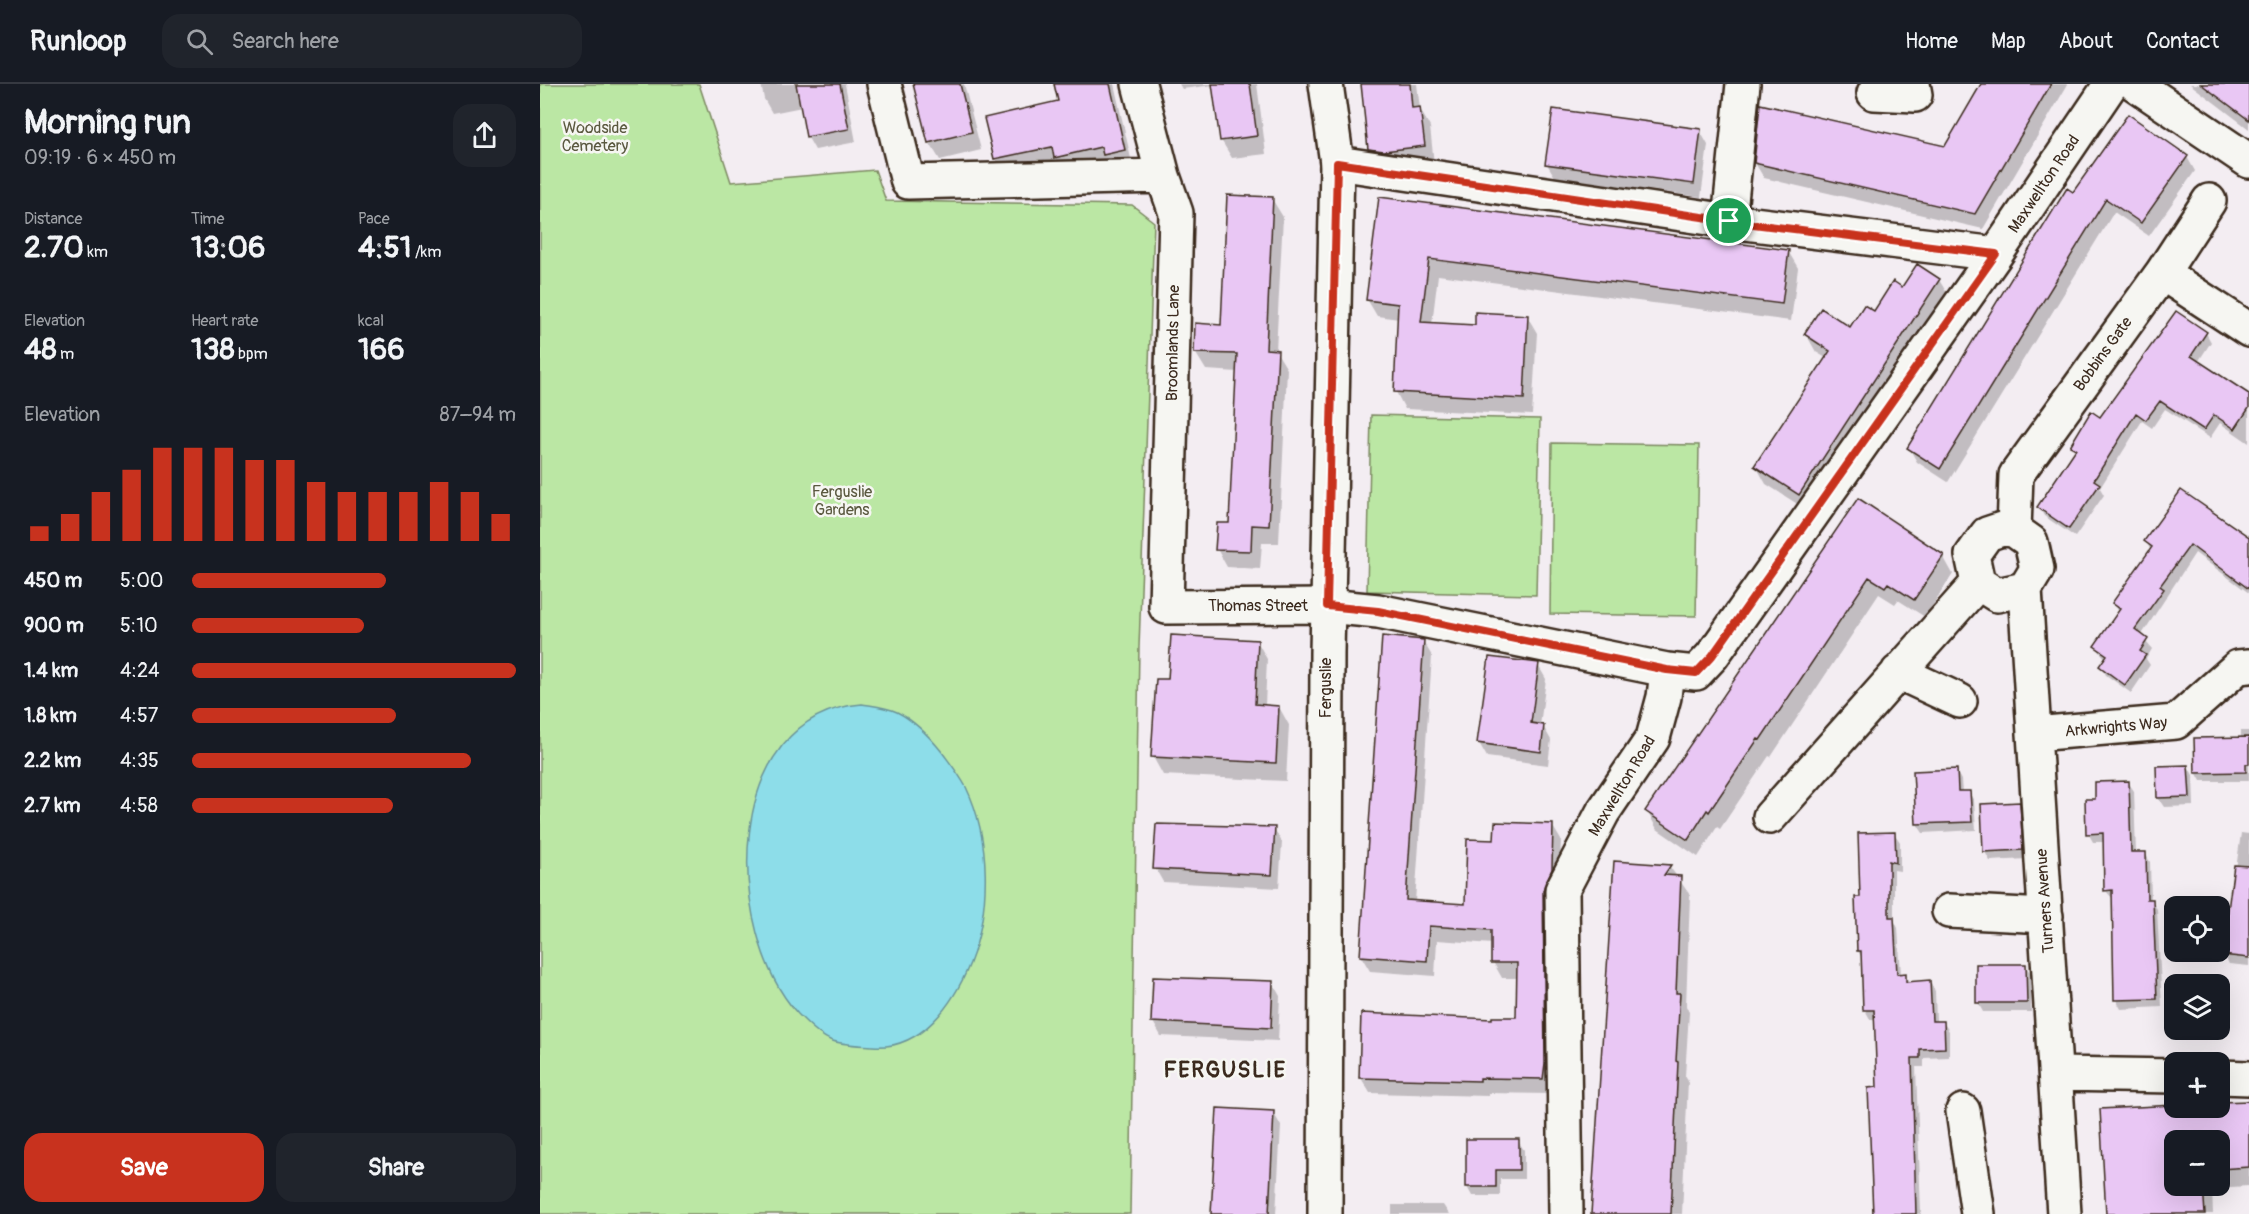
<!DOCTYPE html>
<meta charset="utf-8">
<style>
body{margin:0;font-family:Pangolin,sans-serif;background:#20242c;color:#f1f3f6;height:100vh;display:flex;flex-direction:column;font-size:22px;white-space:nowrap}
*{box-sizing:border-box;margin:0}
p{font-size:20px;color:#9ea1a6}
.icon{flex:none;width:33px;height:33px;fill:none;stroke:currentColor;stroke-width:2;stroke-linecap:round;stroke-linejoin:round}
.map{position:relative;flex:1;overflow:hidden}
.panel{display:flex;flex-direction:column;background:#171b24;width:540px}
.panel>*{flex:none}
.controls{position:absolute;left:1624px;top:812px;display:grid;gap:12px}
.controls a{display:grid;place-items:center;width:66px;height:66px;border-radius:12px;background:#171b24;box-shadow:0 6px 24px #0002;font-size:30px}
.pin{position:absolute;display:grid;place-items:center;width:51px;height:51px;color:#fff;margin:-26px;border:3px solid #fff;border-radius:50%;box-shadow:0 2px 6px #0007}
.round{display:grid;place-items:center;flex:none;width:63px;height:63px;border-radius:18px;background:#20242c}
.headline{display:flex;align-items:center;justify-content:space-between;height:102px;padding:0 24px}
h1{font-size:33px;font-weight:700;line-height:45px}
.metrics{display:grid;grid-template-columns:repeat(3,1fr);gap:9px;height:102px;padding:6px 24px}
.metrics div{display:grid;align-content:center}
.metrics b{font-size:30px;font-weight:700}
.metrics small{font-size:16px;font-weight:400}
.metrics p{font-size:16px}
.chart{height:168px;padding:12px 24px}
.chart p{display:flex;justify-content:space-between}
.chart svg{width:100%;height:108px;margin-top:6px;stroke:#c8321e;stroke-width:6}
.button{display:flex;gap:12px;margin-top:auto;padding:12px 24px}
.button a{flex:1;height:69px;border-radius:18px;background:#c8321e;color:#fff;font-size:24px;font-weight:700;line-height:69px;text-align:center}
.button a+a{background:#20242c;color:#f1f3f6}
ul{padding:0 24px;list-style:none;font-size:20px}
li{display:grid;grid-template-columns:96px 72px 1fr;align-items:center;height:45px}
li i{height:15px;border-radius:8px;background:#c8321e}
header{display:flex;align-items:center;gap:36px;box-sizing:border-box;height:84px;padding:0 30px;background:#171b24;border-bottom:2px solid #363941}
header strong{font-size:28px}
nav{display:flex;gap:33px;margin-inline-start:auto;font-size:21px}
.search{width:420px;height:54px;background:#20242c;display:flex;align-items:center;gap:15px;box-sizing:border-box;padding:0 21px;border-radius:18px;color:#9ea1a6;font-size:22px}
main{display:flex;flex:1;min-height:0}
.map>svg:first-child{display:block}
.green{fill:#bbe7a4;stroke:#7b8861;stroke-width:1.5}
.water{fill:#8ddde9;stroke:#6c9598;stroke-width:1.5}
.shadow{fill:#0003;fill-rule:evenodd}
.building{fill:#e9c7f4;stroke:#3b2a1e;stroke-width:1.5}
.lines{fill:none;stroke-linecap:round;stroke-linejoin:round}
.minor-casing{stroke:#3b2a1e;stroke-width:38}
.major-casing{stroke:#3b2a1e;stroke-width:38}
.minor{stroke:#f6f6f2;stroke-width:33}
.major{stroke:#f6f6f2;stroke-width:33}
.route-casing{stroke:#fff;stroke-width:12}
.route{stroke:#c8321e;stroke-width:8}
.labels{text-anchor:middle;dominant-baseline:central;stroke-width:5;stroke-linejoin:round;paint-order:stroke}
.park-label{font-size:16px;fill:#5b5940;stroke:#f6f6f2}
.street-label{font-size:16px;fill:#3b2a1e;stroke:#f6f6f2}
.district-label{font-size:22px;font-weight:bold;letter-spacing:1.5px;fill:#3b2a1e;stroke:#f6f6f2}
</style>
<header>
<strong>Runloop</strong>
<div class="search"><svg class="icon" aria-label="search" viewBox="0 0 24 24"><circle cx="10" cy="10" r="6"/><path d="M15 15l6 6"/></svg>Search here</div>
<nav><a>Home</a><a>Map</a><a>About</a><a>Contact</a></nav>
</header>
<main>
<section class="panel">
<div class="headline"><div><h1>Morning run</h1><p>09:19 · 6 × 450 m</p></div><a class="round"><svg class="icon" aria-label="share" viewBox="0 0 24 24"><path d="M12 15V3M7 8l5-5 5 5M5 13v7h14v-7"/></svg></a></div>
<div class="metrics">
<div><p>Distance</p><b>2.70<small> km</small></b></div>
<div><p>Time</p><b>13:06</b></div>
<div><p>Pace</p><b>4:51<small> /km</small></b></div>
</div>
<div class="metrics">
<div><p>Elevation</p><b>48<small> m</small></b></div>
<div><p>Heart rate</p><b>138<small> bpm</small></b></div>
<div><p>kcal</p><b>166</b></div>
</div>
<div class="chart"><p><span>Elevation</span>87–94 m</p>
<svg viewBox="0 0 160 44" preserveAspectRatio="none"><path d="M5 44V38M15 44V33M25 44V24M35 44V15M45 44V6M55 44V6M65 44V6M75 44V11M85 44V11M95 44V20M105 44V24M115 44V24M125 44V24M135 44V20M145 44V24M155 44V33"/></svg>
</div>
<ul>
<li><b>450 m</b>5:00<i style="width:60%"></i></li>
<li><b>900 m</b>5:10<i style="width:53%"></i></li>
<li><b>1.4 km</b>4:24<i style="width:100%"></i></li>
<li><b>1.8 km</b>4:57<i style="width:63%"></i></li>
<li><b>2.2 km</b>4:35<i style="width:86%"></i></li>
<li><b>2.7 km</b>4:58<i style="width:62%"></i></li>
</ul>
<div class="button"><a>Save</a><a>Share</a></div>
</section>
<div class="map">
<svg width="1709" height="1130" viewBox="0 0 1709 1130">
<rect width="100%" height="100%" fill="#f3edf2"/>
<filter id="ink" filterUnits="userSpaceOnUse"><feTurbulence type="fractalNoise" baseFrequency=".0167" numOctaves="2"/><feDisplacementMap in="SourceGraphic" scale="12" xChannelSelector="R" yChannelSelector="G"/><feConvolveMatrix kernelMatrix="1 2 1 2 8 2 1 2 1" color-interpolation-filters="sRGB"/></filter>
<g filter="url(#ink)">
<path class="green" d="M 0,0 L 159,0 L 191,98 L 335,86 L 346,117 L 592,121 L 614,138 L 599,563 L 590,1130 L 0,1130 Z
M 831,331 L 1000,335 L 996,511 L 827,507 Z
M 1012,359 L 1159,361 L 1156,532 L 1010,530 Z"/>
<path class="water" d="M 322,620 C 334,622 346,623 357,628 C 375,637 390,653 402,668 C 410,679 419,690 426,703 C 451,755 451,826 430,879 C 414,919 381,967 332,962 C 319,961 302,961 290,956 C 278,951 267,939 258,930 C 184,849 181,631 322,620 Z"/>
<path class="shadow" d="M 221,0 L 305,0 L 316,58 L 275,66 L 267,52 L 262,23 L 232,29 L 224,15 Z
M 375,0 L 424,0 L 441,66 L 400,76 L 389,58 Z
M 513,0 L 574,0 L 592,79 L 571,83 L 567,75 L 523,86 L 517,75 L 463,87 L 456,75 L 446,35 L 518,19 Z
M 639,0 L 717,0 L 726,70 L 692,74 L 681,56 L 674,1 L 642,5 Z
M 822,0 L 877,0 L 880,25 L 890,43 L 894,80 L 840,82 L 829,64 Z
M 1442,0 L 1528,0 L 1443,145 L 1224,94 L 1215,79 L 1405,64 Z
M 1650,0 L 1709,0 L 1709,45 Z
M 1160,47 L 1168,61 L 1161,113 L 1015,93 L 1007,80 Z
M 1647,73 L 1655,87 L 1609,152 L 1574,128 L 1408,398 L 1377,378 L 1369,364 L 1534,110 Z
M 840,114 L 1248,167 L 1258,184 L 1251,237 L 898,191 L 892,240 L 936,242 L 987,232 L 997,249 L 992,331 L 865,325 L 856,308 L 859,235 L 837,232 L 827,215 Z
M 732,115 L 743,133 L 736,267 L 747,285 L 739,459 L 722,459 L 720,485 L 687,483 L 677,465 L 691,441 L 698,288 L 666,286 L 655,268 L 683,242 Z
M 1399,196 L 1410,214 L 1270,428 L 1226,400 L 1216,382 L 1286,274 L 1276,268 L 1266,250 L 1310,245 L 1334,229 Z
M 1666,249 L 1671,258 L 1658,278 L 1709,311 L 1709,359 L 1680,339 L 1670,354 L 1625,325 L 1612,344 L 1602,337 L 1560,404 L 1564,411 L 1535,453 L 1504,432 L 1499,423 L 1536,369 L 1532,362 Z
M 1318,416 L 1403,472 L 1413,490 L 1385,533 L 1358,516 L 1355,520 L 1339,510 L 1231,673 L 1229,672 L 1180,745 L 1177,743 L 1158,773 L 1117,745 L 1107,727 Z
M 1709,456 L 1709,509 L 1655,469 L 1601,552 L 1612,565 L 1606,575 L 1610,581 L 1591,609 L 1566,591 L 1561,582 L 1566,575 L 1555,562 L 1579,528 L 1574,519 L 1611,467 L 1606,457 Z
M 717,557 L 727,575 L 725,622 L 739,623 L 749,641 L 746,697 L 623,691 L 613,673 L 630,597 Z
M 883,557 L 892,572 L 875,818 L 927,822 L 956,757 L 1012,741 L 1021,756 L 1011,1010 L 948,1009 L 948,1012 L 830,1009 L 821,994 L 953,937 L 977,934 L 978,894 L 962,894 L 953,878 L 953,860 L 897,856 L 895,892 L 830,887 L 821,872 Z
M 998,581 L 1006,595 L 1000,642 L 1003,642 L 1011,656 L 1008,681 L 947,673 L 939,659 Z
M 1701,647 L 1709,647 L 1709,697 L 1661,697 L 1656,688 L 1701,655 Z
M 1648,682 L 1653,691 L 1654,722 L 1624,723 L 1618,714 Z
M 1416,687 L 1421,696 L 1422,709 L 1429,708 L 1434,717 L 1436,746 L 1383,749 L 1377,740 L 1375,689 Z
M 1588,698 L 1594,707 L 1596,770 L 1605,769 L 1610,778 L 1611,816 L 1617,825 L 1622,923 L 1581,925 L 1576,916 L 1573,815 L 1565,806 L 1564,758 L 1553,758 L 1548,749 L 1557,716 Z
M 1479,720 L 1484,729 L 1487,775 L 1450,777 L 1445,768 Z
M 734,745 L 742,758 L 739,804 L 623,798 L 615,784 Z
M 1354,749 L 1360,758 L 1360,787 L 1354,786 L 1354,836 L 1358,844 L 1361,891 L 1365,891 L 1370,899 L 1390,898 L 1395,907 L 1396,938 L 1403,938 L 1409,947 L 1409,973 L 1384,974 L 1384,983 L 1376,983 L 1381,1130 L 1334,1130 L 1338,1005 L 1336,935 L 1330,935 L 1325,926 L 1322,874 L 1318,867 L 1322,815 Z
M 1701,749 L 1709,750 L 1709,882 L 1689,880 L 1684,871 Z
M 1075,779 L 1130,783 L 1150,811 L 1146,922 L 1149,928 L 1145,992 L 1148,997 L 1142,1130 L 1053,1130 Z
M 1437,881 L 1485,881 L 1491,890 L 1491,928 L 1443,928 L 1438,919 Z
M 732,898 L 740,912 L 738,957 L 621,952 L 613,938 Z
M 1680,1020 L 1709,1020 L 1709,1102 L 1672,1104 L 1673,1130 L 1567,1130 L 1561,1027 L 1680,1023 ZM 1635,1056 L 1680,1056 L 1680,1101 L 1635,1101 Z
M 733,1028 L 741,1042 L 736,1130 L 673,1130 Z
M 978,1057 L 984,1066 L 984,1095 L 960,1095 L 960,1112 L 932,1112 L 927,1103 Z
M 852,1121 L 903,1121 L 909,1130 L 852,1130 Z"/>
<path class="building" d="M 256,0 L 300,0 L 309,45 L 266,53 Z
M 373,0 L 420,0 L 432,48 L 388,59 Z
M 514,0 L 570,0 L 585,66 L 563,71 L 561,63 L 514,74 L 512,63 L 454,75 L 444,34 L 518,17 Z
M 672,0 L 710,0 L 717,52 L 680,57 Z
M 821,0 L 870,0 L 872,24 L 880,23 L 885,62 L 844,67 L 828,65 Z
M 1441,0 L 1511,0 L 1435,130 L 1214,79 L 1220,20 L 1405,62 Z
M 1661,0 L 1709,0 L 1709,36 Z
M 1013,25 L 1161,45 L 1154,100 L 1005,80 Z
M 1588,30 L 1648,72 L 1601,139 L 1566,115 L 1400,385 L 1367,364 L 1527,104 L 1533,108 Z
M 687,111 L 733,113 L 726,265 L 738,266 L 729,442 L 712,441 L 711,467 L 675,466 L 677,439 L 689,439 L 697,270 L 654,269 L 655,239 L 681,241 Z
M 839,113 L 1249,166 L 1242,220 L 889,175 L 881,238 L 935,241 L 935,228 L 988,231 L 984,315 L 854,308 L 858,220 L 826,216 Z
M 1377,180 L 1400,195 L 1259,411 L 1214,382 L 1290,267 L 1264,250 L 1281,224 L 1310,243 L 1324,221 L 1334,227 L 1353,197 L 1362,203 Z
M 1636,227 L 1667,248 L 1651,272 L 1709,310 L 1709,324 L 1695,345 L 1674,331 L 1664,346 L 1620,317 L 1606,336 L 1596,329 L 1554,396 L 1560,400 L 1529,445 L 1497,423 L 1536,365 L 1530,362 L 1551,327 L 1560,333 Z
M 1641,406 L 1709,453 L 1709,505 L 1650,461 L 1620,502 L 1624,505 L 1595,545 L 1608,555 L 1600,567 L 1606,571 L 1585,601 L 1559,582 L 1567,571 L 1554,562 L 1580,525 L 1572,519 L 1612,463 L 1604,457 Z
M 1318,414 L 1404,471 L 1374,516 L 1348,499 L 1345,503 L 1329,493 L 1220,656 L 1218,655 L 1169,728 L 1167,726 L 1148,756 L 1105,727 Z
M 631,551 L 718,556 L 715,620 L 739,622 L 736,679 L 611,673 L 616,595 L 628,595 Z
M 842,552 L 884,556 L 866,816 L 925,820 L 927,755 L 954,756 L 955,738 L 1013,740 L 1012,785 L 1003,806 L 1005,979 L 1003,995 L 940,994 L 940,997 L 819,994 L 821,929 L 952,935 L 952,933 L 976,933 L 977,879 L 951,879 L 951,846 L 889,842 L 887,877 L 820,872 Z
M 949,573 L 999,579 L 991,639 L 1004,641 L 1001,668 L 937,659 Z
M 1709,653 L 1709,680 L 1706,680 L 1706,688 L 1655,689 L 1654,654 Z
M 1648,681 L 1650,713 L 1617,714 L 1616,682 Z
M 1417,685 L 1418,707 L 1430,707 L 1432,738 L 1376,740 L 1373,687 Z
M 1589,697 L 1591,768 L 1606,768 L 1607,815 L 1613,815 L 1617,915 L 1574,916 L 1572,806 L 1564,807 L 1563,749 L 1546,750 L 1545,715 L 1555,715 L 1555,698 Z
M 1480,718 L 1483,766 L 1443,768 L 1441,720 Z
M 616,740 L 735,743 L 732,791 L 613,785 Z
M 1355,748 L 1356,779 L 1349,777 L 1349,833 L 1354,833 L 1357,890 L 1366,889 L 1366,898 L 1390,896 L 1392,937 L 1404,937 L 1405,964 L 1380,965 L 1380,974 L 1372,974 L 1376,1130 L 1333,1130 L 1328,1004 L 1337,1003 L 1334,926 L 1323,926 L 1321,867 L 1317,867 L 1315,813 L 1320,813 L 1318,749 Z
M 1074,777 L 1131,781 L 1124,791 L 1141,792 L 1136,909 L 1140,909 L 1136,977 L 1138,978 L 1131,1130 L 1051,1130 Z
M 1694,781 L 1709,782 L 1709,874 L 1682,871 Z
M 1436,880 L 1486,880 L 1487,919 L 1436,919 Z
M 613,893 L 733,897 L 731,944 L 611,938 Z
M 1709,1017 L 1709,1083 L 1680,1085 L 1680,1056 L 1635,1056 L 1635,1101 L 1663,1101 L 1665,1130 L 1566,1130 L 1560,1025 L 1635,1021 L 1680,1023 L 1680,1018 Z
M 677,1024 L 734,1027 L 729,1130 L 671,1130 Z
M 926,1055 L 979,1055 L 979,1086 L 956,1086 L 956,1103 L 926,1103 Z"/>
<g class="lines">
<defs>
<path id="minor" d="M 344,0 L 368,98 L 623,92
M 599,0 L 623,92 L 636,129 L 626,523 L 787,522 L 838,527 L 1127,586
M 1595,0 L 1709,77
M 1334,9 L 1375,11 L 1373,0
M 797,79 L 1189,137 L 1456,170
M 1189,137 L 1203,0
M 1622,189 L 1669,117
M 1462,445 L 1474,446 L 1491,458 L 1497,485 L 1485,505 L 1457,511 L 1438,499 L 1432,471 L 1447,450 Z
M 1474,446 L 1476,391 L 1622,189 L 1709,246
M 1485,505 L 1524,1130
M 1358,588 L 1420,617
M 1494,650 L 1636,638 L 1698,583 L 1709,582
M 1230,733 L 1438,499
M 1409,827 L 1506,832
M 1517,990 L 1635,992
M 1680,993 L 1709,994
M 1423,1027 L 1438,1130
M 1026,1130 L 1022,806 L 1063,728 L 1113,654 L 1124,613 L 1127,586 L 1156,589 L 1172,572 L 1456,170 L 1571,0"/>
<path id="major" d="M 785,1130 L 787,569 L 797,79 L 786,0"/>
</defs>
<use href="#minor" class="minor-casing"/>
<use href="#major" class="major-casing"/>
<use href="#minor" class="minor"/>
<use href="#major" class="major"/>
</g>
</g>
<g class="lines" filter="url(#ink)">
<defs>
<path id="route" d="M 797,79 L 1189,137 L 1456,170 L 1172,572 L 1156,589 L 1127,586 L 838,527 L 787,522 Z"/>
</defs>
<use href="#route" class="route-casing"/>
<use href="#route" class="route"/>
</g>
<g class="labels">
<g class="park-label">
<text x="55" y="44">Woodside<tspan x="55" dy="18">Cemetery</tspan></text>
<text x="302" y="408">Ferguslie<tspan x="302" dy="18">Gardens</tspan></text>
</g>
<g class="street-label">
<text transform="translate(1504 100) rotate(-56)">Maxwellton Road</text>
<text transform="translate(633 259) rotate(-89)">Broomlands Lane</text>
<text transform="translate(1563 270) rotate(-54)">Bobbins Gate</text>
<text x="718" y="522">Thomas Street</text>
<text transform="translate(786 604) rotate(-90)">Ferguslie</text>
<text transform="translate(1576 643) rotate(-5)">Arkwrights Way</text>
<text transform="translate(1082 702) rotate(-59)">Maxwellton Road</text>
<text transform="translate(1505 817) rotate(-94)">Turners Avenue</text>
</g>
<g class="district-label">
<text x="685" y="986">FERGUSLIE</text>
</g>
</g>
</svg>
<div class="controls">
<a><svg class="icon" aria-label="locate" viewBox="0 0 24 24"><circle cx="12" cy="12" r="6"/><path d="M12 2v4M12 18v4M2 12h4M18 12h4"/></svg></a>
<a><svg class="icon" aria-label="layers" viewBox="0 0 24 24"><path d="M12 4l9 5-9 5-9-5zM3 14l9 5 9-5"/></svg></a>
<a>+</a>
<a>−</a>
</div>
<div class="pin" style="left:1189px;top:137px;background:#1e9e55"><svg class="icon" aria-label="arrive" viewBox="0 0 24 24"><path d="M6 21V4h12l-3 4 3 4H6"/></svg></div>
</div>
</main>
